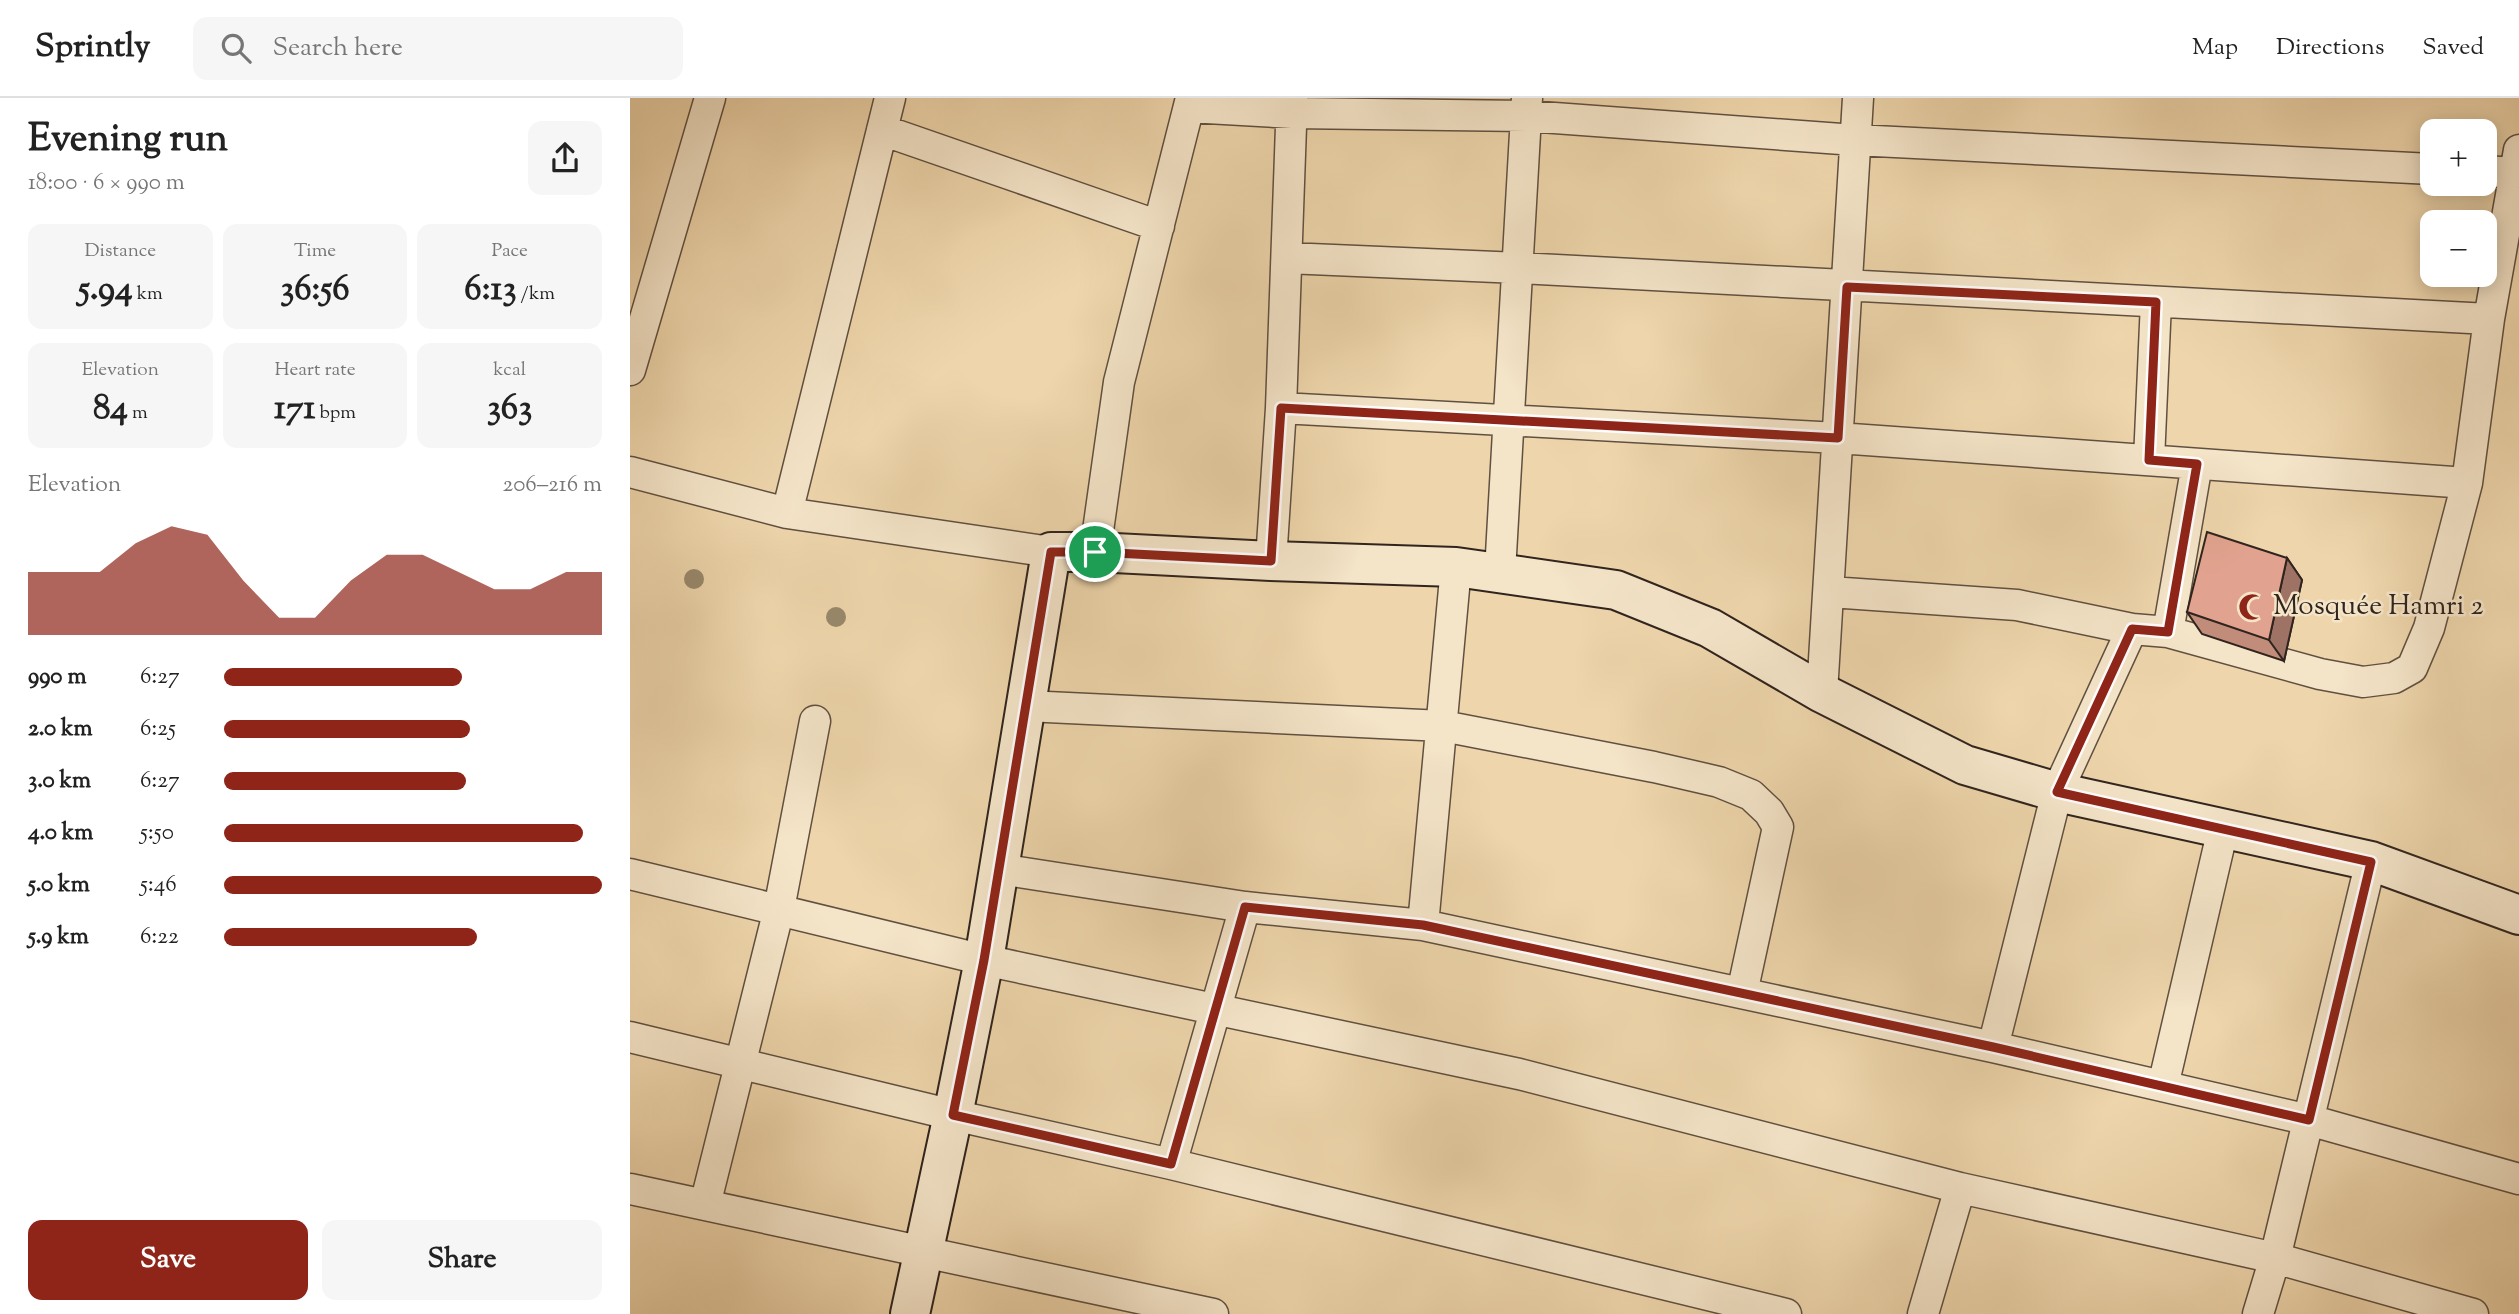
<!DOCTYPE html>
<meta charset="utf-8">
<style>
body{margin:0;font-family:"Sorts Mill Goudy",serif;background:#f6f6f6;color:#222;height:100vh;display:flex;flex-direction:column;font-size:26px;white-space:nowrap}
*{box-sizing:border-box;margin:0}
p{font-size:23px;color:#767676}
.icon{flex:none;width:38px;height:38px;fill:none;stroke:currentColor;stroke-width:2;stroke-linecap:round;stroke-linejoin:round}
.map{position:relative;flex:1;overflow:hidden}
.sheet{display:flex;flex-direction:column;background:#fff;width:630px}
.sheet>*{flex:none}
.fabs{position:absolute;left:1790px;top:21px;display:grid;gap:14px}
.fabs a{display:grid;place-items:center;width:77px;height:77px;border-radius:14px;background:#fff;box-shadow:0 4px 18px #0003;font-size:35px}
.pin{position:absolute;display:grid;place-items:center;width:60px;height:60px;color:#fff;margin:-30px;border:4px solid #fff;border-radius:50%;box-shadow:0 2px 7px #0007}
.round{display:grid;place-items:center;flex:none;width:74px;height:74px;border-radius:14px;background:#f6f6f6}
.head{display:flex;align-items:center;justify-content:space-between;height:119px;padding:0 28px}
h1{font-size:38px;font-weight:700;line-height:52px}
.figures{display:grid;grid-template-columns:repeat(3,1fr);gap:10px;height:119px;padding:7px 28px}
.figures div{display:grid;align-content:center;border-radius:14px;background:#f6f6f6;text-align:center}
.figures b{font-size:35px;font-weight:700}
.figures small{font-size:19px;font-weight:400}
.figures p{font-size:19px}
.chart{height:196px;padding:14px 28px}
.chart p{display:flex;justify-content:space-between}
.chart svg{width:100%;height:126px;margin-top:7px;fill:#8f2418;opacity:.7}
.action{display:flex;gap:14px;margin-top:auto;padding:14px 28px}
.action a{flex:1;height:80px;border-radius:14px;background:#8f2418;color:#fff;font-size:28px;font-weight:700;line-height:80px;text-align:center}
.action a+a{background:#f6f6f6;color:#222}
ul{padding:0 28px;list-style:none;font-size:23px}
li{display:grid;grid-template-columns:112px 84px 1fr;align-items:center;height:52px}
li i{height:18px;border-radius:9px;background:#8f2418}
header{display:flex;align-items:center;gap:42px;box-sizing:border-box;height:98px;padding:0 35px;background:#fff;border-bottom:2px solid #e0e0e0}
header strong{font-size:33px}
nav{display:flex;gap:38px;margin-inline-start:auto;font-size:24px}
.search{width:490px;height:63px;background:#f6f6f6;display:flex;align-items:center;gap:18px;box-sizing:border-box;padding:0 24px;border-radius:14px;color:#767676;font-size:26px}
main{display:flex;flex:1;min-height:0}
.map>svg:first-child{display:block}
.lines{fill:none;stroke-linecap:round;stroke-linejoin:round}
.street-casing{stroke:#605041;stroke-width:33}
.secondary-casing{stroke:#30241e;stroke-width:42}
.street{stroke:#f4e4c8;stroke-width:30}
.secondary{stroke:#f4e4c8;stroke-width:38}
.tree{fill:#98896c}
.wall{fill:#c28c7b;stroke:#30241e;stroke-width:2}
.shaded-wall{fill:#9e7264;stroke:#30241e;stroke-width:2}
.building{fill:#e1a38f;stroke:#30241e;stroke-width:2}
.route-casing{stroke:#fff;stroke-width:14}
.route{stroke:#8f2418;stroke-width:9}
.labels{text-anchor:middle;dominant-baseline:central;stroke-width:5;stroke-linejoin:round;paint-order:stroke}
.poi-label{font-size:28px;fill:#30241e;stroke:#f4e4c8;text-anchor:start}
</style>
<header>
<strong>Sprintly</strong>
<div class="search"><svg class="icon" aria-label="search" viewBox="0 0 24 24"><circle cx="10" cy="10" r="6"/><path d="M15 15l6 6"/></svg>Search here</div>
<nav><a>Map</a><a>Directions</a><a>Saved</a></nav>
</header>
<main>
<section class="sheet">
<div class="head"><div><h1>Evening run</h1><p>18:00 · 6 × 990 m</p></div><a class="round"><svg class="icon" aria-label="share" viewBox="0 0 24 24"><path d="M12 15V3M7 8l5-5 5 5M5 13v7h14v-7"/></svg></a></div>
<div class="figures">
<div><p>Distance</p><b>5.94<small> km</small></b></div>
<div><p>Time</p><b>36:56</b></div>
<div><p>Pace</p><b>6:13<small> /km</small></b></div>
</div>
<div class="figures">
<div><p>Elevation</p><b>84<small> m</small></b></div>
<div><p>Heart rate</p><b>171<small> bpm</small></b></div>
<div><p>kcal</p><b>363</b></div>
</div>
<div class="chart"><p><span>Elevation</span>206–216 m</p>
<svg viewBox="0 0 160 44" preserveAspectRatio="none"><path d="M0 44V22L10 22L20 22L30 12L40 6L50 9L60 25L70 38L80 38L90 25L100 16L110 16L120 22L130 28L140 28L150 22L160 22V44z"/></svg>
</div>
<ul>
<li><b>990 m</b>6:27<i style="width:63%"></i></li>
<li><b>2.0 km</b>6:25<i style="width:65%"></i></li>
<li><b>3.0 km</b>6:27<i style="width:64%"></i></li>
<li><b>4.0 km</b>5:50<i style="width:95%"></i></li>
<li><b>5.0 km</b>5:46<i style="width:100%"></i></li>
<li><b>5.9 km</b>6:22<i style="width:67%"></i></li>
</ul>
<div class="action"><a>Save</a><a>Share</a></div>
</section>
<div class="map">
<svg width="1889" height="1216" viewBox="0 0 1889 1216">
<rect width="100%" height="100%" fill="#eed5ab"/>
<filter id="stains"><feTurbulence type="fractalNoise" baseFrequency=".00286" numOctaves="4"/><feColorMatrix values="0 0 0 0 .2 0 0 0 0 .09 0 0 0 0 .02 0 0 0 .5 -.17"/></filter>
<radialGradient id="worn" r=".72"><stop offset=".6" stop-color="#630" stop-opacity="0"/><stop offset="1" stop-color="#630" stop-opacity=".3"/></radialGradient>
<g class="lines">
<defs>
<path id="street" d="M 559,9 L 662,15 L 897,18 L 1225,42 L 1802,71
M 252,32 L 529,128
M 1855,73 L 1885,75
M 657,160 L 889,170 L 1859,221
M 0,272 L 80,0
M 651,310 L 1208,340 L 1837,385
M 1519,362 L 1526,204
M 0,374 L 157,415 L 421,454
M 157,415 L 260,0
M 465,454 L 489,284 L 561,0
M 641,463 L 651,310 L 662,0
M 870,474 L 897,0
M 1200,494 L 1387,507 L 1502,531 L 1538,534 L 1690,576 L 1733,584 L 1764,580 L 1782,570 L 1799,530 L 1837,385 L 1859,221 L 1889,52
M 1538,534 L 1567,366
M 1192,595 L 1228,0
M 396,608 L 813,628 L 1024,669 L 1089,684 L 1121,697 L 1139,714 L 1148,729 L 1112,895
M 369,771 L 615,809 L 793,827 L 1363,949 L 1679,1022 L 1889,1081
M 0,776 L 354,862 L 889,976 L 1330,1090 L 1645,1160 L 1843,1216
M 793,827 L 826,469
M 0,939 L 323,1017 L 541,1066 L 1156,1216
M 1363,949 L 1427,694 L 1502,531
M 1533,988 L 1593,731
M 541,1066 L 615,809
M 0,1091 L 583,1216
M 75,1107 L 149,811 L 185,623
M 1293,1216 L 1330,1090
M 1628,1216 L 1645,1160 L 1741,763"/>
<path id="secondary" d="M 280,1216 L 323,1017 L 354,862 L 421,454 L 465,454 L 641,463 L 826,469 L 986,492 L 1080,530 L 1192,595 L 1335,667 L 1427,694 L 1741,763 L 1889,817"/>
</defs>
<use href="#street" class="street-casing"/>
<use href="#secondary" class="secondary-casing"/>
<use href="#street" class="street"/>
<use href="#secondary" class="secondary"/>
</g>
<g class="tree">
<circle cx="64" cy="481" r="10"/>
<circle cx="206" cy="519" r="10"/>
</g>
<path class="wall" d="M 1657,460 L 1672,482 L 1654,563 L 1572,536 L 1557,514 Z"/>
<path class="shaded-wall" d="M 1657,460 L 1672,482 L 1654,563 L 1639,542 Z"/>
<path class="building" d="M 1577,434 L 1657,460 L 1639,542 L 1557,514 Z"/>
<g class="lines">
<defs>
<path id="route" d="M 1217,189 L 1526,204 L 1519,362 L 1567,366 L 1538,534 L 1502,531 L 1427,694 L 1741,764 L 1679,1022 L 1363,949 L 793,827 L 615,809 L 541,1066 L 323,1017 L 354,862 L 421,454 L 465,454 L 641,463 L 651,310 L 1208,340 Z"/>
</defs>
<use href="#route" class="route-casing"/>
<use href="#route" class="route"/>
</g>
<defs>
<symbol id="mosque-bare" viewBox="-9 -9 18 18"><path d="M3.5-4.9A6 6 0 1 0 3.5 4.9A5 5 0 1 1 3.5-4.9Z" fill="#8f2418" stroke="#f4e4c8" stroke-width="2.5" paint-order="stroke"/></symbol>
</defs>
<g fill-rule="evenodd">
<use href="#mosque-bare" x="1603" y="490" width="38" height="38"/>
</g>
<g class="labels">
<g class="poi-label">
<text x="1643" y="509">Mosquée Hamri 2</text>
</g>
</g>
<rect width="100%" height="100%" filter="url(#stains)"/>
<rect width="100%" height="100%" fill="url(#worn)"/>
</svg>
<div class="fabs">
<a>+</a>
<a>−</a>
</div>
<div class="pin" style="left:465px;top:454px;background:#1e9e55"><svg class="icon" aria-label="arrive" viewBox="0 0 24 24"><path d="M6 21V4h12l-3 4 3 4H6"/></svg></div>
</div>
</main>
